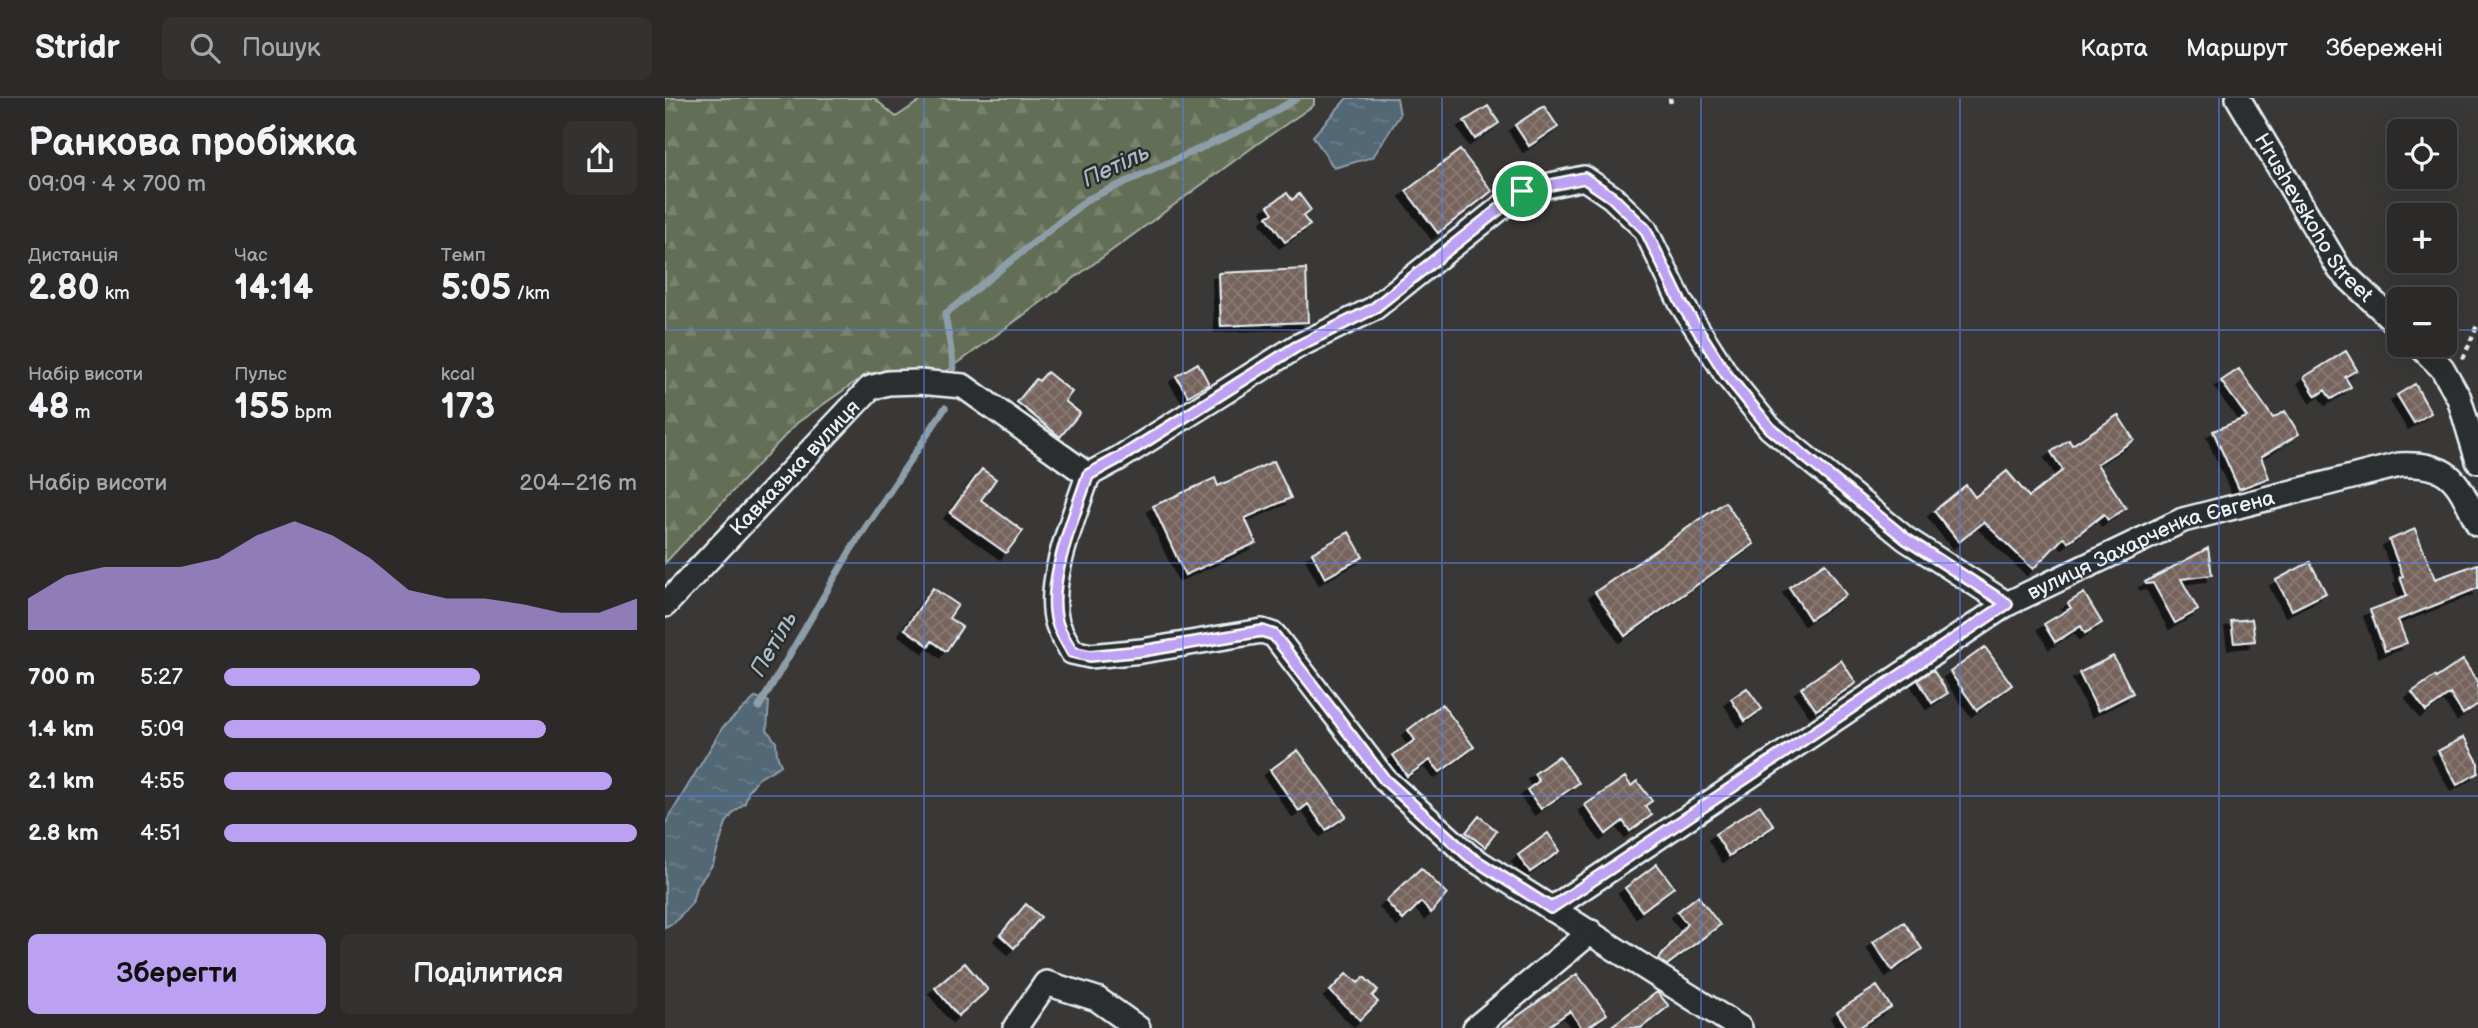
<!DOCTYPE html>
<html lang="uk">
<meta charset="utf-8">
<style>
body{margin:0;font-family:"Balsamiq Sans",sans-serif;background:#333231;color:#f1f3f6;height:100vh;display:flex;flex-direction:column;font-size:26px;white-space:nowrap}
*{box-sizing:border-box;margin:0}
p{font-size:23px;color:#a6a7a8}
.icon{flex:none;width:38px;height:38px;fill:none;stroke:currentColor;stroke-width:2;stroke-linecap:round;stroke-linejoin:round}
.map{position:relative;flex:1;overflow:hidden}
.drawer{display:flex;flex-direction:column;background:#2b2a29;width:665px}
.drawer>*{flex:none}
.buttons{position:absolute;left:1722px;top:21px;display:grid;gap:14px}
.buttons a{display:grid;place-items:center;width:70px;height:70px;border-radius:10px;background:#2b2a29;box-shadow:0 7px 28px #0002,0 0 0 2px #474646;font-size:35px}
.pin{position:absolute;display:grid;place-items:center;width:60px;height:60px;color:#fff;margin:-30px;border:4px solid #fff;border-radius:50%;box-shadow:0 2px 7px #0007}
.round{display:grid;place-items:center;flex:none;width:74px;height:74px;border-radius:10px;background:#333231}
.summary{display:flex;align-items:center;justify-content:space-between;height:119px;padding:0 28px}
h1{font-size:38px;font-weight:700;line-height:52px}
.metrics{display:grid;grid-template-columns:repeat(3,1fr);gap:10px;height:119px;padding:7px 28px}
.metrics div{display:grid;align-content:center}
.metrics b{font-size:35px;font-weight:700}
.metrics small{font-size:19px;font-weight:400}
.metrics p{font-size:19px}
.chart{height:196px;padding:14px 28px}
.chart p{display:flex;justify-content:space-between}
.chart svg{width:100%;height:126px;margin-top:7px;fill:#bca0f2;opacity:.7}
.cta{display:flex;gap:14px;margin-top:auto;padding:14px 28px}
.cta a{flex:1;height:80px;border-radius:10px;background:#bca0f2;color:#111;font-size:28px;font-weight:700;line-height:80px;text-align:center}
.cta a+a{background:#333231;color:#f1f3f6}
ul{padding:0 28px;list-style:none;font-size:23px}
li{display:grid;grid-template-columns:112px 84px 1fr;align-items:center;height:52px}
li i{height:18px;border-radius:9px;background:#bca0f2}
header{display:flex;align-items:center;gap:42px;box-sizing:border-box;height:98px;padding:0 35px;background:#2b2a29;border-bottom:2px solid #474646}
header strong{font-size:33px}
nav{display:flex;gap:38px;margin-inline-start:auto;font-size:24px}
.search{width:490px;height:63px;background:#333231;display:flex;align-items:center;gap:18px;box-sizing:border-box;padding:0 24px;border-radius:10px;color:#a6a7a8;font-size:26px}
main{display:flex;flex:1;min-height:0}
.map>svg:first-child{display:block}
.forest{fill:url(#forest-firs);stroke:#a5b0a6;stroke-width:2}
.water{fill:url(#water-ripples);stroke:#8e9ea9;stroke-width:2}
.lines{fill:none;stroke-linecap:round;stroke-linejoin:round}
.stream{stroke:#8e9ea9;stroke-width:7}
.building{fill:url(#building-cross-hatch);stroke:#e8f1f8;stroke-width:2;filter:url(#shadow)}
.street-casing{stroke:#e8f1f8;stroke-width:28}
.path{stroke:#e8f1f8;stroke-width:4.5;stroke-dasharray:5 5;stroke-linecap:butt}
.street{stroke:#2a2d2e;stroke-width:23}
.route-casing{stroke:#fff;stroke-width:14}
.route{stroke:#bca0f2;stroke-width:9}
.grid{fill:none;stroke:#5a7fe2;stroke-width:2;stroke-opacity:0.55}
.labels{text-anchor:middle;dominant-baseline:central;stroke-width:5;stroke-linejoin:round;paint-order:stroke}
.street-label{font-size:21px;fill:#e8f1f8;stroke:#2a2d2e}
.water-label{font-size:23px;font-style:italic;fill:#acbac4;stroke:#2a2d2e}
</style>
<header>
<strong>Stridr</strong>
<div class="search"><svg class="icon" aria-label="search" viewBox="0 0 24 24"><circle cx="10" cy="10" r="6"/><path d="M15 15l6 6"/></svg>Пошук</div>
<nav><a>Карта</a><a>Маршрут</a><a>Збережені</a></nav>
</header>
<main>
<section class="drawer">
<div class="summary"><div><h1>Ранкова пробіжка</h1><p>09:09 · 4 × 700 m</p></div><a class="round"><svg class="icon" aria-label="share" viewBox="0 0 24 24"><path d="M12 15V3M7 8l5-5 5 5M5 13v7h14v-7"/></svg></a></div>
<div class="metrics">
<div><p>Дистанція</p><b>2.80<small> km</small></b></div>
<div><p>Час</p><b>14:14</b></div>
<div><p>Темп</p><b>5:05<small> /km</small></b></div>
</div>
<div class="metrics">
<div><p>Набір висоти</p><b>48<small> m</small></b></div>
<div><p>Пульс</p><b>155<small> bpm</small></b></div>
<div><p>kcal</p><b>173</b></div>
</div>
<div class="chart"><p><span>Набір висоти</span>204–216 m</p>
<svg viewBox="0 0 160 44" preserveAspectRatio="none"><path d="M0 44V33L10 25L20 22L30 22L40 22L50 19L60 11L70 6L80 11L90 19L100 30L110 33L120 33L130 35L140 38L150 38L160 33V44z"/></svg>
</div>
<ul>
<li><b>700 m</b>5:27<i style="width:62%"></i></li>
<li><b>1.4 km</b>5:09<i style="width:78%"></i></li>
<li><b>2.1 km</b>4:55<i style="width:94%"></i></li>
<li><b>2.8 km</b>4:51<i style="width:100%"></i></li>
</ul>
<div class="cta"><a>Зберегти</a><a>Поділитися</a></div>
</section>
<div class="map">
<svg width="1813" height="930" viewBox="0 0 1813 930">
<defs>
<pattern id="forest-firs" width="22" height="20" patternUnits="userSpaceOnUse" patternTransform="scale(1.75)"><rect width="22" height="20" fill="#626e55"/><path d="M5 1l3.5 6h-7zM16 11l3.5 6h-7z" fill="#78836e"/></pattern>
<pattern id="water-ripples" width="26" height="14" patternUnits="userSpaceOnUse" patternTransform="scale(1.75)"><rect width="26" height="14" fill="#526775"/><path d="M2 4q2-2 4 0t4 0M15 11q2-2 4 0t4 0" fill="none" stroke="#6b7d89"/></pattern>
<pattern id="building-cross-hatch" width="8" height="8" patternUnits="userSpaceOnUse" patternTransform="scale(1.75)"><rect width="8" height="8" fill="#75635c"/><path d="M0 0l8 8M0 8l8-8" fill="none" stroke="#897a74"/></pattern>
<filter id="shadow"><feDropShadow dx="-6" dy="6" stdDeviation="0" flood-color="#0009"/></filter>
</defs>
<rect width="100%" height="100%" fill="#393837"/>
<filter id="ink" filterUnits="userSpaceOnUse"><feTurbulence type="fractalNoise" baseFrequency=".0143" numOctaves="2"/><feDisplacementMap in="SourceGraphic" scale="14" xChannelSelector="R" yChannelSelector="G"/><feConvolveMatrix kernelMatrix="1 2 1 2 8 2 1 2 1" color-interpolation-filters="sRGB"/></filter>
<g filter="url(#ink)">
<path class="forest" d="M 0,0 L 209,0 L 231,19 L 259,0 L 649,0 L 649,7 L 595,44 L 278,276 L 203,275 L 132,325 L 0,465 Z"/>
<path class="water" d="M 682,0 L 732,0 L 735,17 L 708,59 L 669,70 L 648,38 Z
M 91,599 L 104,604 L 102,632 L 111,644 L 112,657 L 116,667 L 93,681 L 84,692 L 80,705 L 69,714 L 61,725 L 48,766 L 31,790 L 27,805 L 9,825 L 0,829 L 0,726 L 58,629 Z"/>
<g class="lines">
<path class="stream" d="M 289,270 L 280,216 L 423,101 L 585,28 L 632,0
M 94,609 L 187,450 L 280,310"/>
</g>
<path class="building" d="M 823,8 L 834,25 L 810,41 L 799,23 Z
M 879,8 L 893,29 L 864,48 L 850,27 Z
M 795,52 L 827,93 L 773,135 L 741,93 Z
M 622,95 L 627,102 L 634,96 L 646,112 L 638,118 L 645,127 L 620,144 L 602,119 L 608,115 L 603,108 Z
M 641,171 L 643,224 L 556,228 L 554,175 Z
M 1681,253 L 1692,272 L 1680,279 L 1686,289 L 1666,301 L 1660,292 L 1651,298 L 1639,279 Z
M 533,265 L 544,286 L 523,298 L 511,278 Z
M 1574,271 L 1608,320 L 1620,313 L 1634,336 L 1596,359 L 1604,380 L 1574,391 L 1548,333 L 1582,319 L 1556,283 Z
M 382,274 L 407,294 L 400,303 L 415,315 L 395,339 L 352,304 L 371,281 L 374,283 Z
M 1750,286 L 1766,315 L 1749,325 L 1732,297 Z
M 1453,317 L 1469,342 L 1432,366 L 1461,410 L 1443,422 L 1439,416 L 1403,444 L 1399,439 L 1368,471 L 1319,424 L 1294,444 L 1269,413 L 1301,387 L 1310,399 L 1342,373 L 1364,399 L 1398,372 L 1386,354 L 1404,342 L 1407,347 Z
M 609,363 L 626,400 L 580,420 L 591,445 L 520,477 L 488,408 L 550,380 L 553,388 Z
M 317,371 L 331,381 L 316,402 L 358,433 L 341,455 L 285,415 Z
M 1060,404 L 1089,446 L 960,538 L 930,494 Z
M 1750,431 L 1770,481 L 1813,466 L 1813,490 L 1733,522 L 1742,545 L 1720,553 L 1705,512 L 1742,498 L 1735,479 L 1738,478 L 1724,442 Z
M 684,434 L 698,459 L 660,480 L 647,455 Z
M 1543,450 L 1547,477 L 1516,481 L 1533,512 L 1510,525 L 1488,485 L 1481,486 L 1480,484 Z
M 1645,464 L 1661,495 L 1627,512 L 1611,482 Z
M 1160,465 L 1181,497 L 1145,521 L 1124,489 Z
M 268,490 L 293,507 L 284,520 L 297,529 L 281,553 L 267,543 L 264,548 L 240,531 Z
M 1419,495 L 1437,525 L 1420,535 L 1416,528 L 1390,544 L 1379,526 L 1406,510 L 1403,505 Z
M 1587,521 L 1590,543 L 1569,545 L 1566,523 Z
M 1320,549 L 1347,587 L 1312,612 L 1285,574 Z
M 1448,558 L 1468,595 L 1433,613 L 1414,575 Z
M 1176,562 L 1191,585 L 1151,612 L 1136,590 Z
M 1798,562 L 1813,585 L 1813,606 L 1798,616 L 1785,596 L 1761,613 L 1747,594 L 1770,578 L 1771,580 Z
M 1268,572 L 1283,595 L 1267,605 L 1253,582 Z
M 1082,590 L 1097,611 L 1080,623 L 1066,601 Z
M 777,606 L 809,649 L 775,674 L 765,662 L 742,678 L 728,657 L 750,642 L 743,632 Z
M 1799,639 L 1813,664 L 1813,675 L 1792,687 L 1773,653 Z
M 633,652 L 681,718 L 661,732 L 643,706 L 634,713 L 605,672 Z
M 894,658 L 914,685 L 876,711 L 862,692 L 874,683 L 869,676 Z
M 960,679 L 966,688 L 972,683 L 987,703 L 980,708 L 987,717 L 965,733 L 958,723 L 941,736 L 920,707 Z
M 1095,707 L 1109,728 L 1064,758 L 1050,736 Z
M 814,718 L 832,733 L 820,749 L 801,734 Z
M 883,735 L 895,753 L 865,774 L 853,757 Z
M 992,766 L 1009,789 L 977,813 L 960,790 Z
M 756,770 L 782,796 L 766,815 L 756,804 L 738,822 L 721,803 Z
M 1033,798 L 1055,827 L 1002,867 L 993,862 L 1022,826 L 1012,814 Z
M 361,806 L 376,819 L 349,850 L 335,837 Z
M 1239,824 L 1257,851 L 1227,872 L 1208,844 Z
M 300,865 L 323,892 L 293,918 L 270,890 Z
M 682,875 L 693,885 L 699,879 L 713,892 L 707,898 L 713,904 L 695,922 L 665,893 Z
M 912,876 L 942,916 L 922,930 L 917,930 L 905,913 L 881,930 L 836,930 Z
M 1212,888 L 1226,909 L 1193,930 L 1183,930 L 1172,914 Z
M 992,894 L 1004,908 L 976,930 L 944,930 Z"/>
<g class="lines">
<defs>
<g id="street">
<path id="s1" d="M 1573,0 L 1675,172 L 1734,228"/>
<path d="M 1754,247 L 1777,270 L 1794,300 L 1813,363"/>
<path d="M 423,377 C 410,417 381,483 392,524 C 395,535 402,544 407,554 L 425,558 L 477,553 L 597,533 L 609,537 L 720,682 L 804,758 L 1075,930"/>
<path id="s2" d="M 0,507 L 205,290 L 223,285 L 254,284 L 298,288 L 423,377 L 456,359 L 631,249 L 708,211 L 857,93 L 919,80 L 947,99 L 980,131 L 1016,205 L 1061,276 L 1105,330 L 1241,441 L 1342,506"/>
<path id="s3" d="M 886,811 L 1342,506 L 1518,422 L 1734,367 C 1788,365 1792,383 1813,426"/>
<path d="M 350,930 L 381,885 L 432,901 L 473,930"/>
<path d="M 810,930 L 926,834"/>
</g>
</defs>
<use href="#street" class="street-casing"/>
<path class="path" d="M 1005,0 L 1006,6
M 1798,261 L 1813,225"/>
<use href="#street" class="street"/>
</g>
</g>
<g class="lines" filter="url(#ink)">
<defs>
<path id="route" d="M 919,80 L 947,99 L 980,131 L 1016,205 L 1061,276 L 1105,330 L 1241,441 L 1342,506 L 886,810 L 804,758 L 720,682 L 609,537 L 597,533 L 477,553 L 425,558 L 407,554 C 402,544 395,535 392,524 C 381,483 410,417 423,377 L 456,359 L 631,249 L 708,211 L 857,93 Z"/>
</defs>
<use href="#route" class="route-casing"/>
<use href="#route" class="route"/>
</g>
<path class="grid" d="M 259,0 L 259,930M 518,0 L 518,930M 777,0 L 777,930M 1036,0 L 1036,930M 1295,0 L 1295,930M 1554,0 L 1554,930M 0,232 L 1734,232M 1780,232 L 1813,232M 0,465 L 1813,465M 0,698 L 1813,698"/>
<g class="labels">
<g class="street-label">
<text stroke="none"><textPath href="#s1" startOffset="142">Hrushevskoho Street</textPath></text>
<text stroke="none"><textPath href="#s2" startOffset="189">Кавказька вулиця</textPath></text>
<text stroke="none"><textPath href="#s3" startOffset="705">вулиця Захарченка Євгена</textPath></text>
</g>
<g class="water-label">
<text transform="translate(451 68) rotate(-25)">Петіль</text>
<text transform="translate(109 546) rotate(-60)">Петіль</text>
</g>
</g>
</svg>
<div class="buttons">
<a><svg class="icon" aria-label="locate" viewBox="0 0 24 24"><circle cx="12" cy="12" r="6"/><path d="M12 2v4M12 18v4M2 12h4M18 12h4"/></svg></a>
<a>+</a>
<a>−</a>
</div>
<div class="pin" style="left:857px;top:93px;background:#1e9e55"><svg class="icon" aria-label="arrive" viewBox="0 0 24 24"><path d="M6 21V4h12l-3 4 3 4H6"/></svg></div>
</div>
</main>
